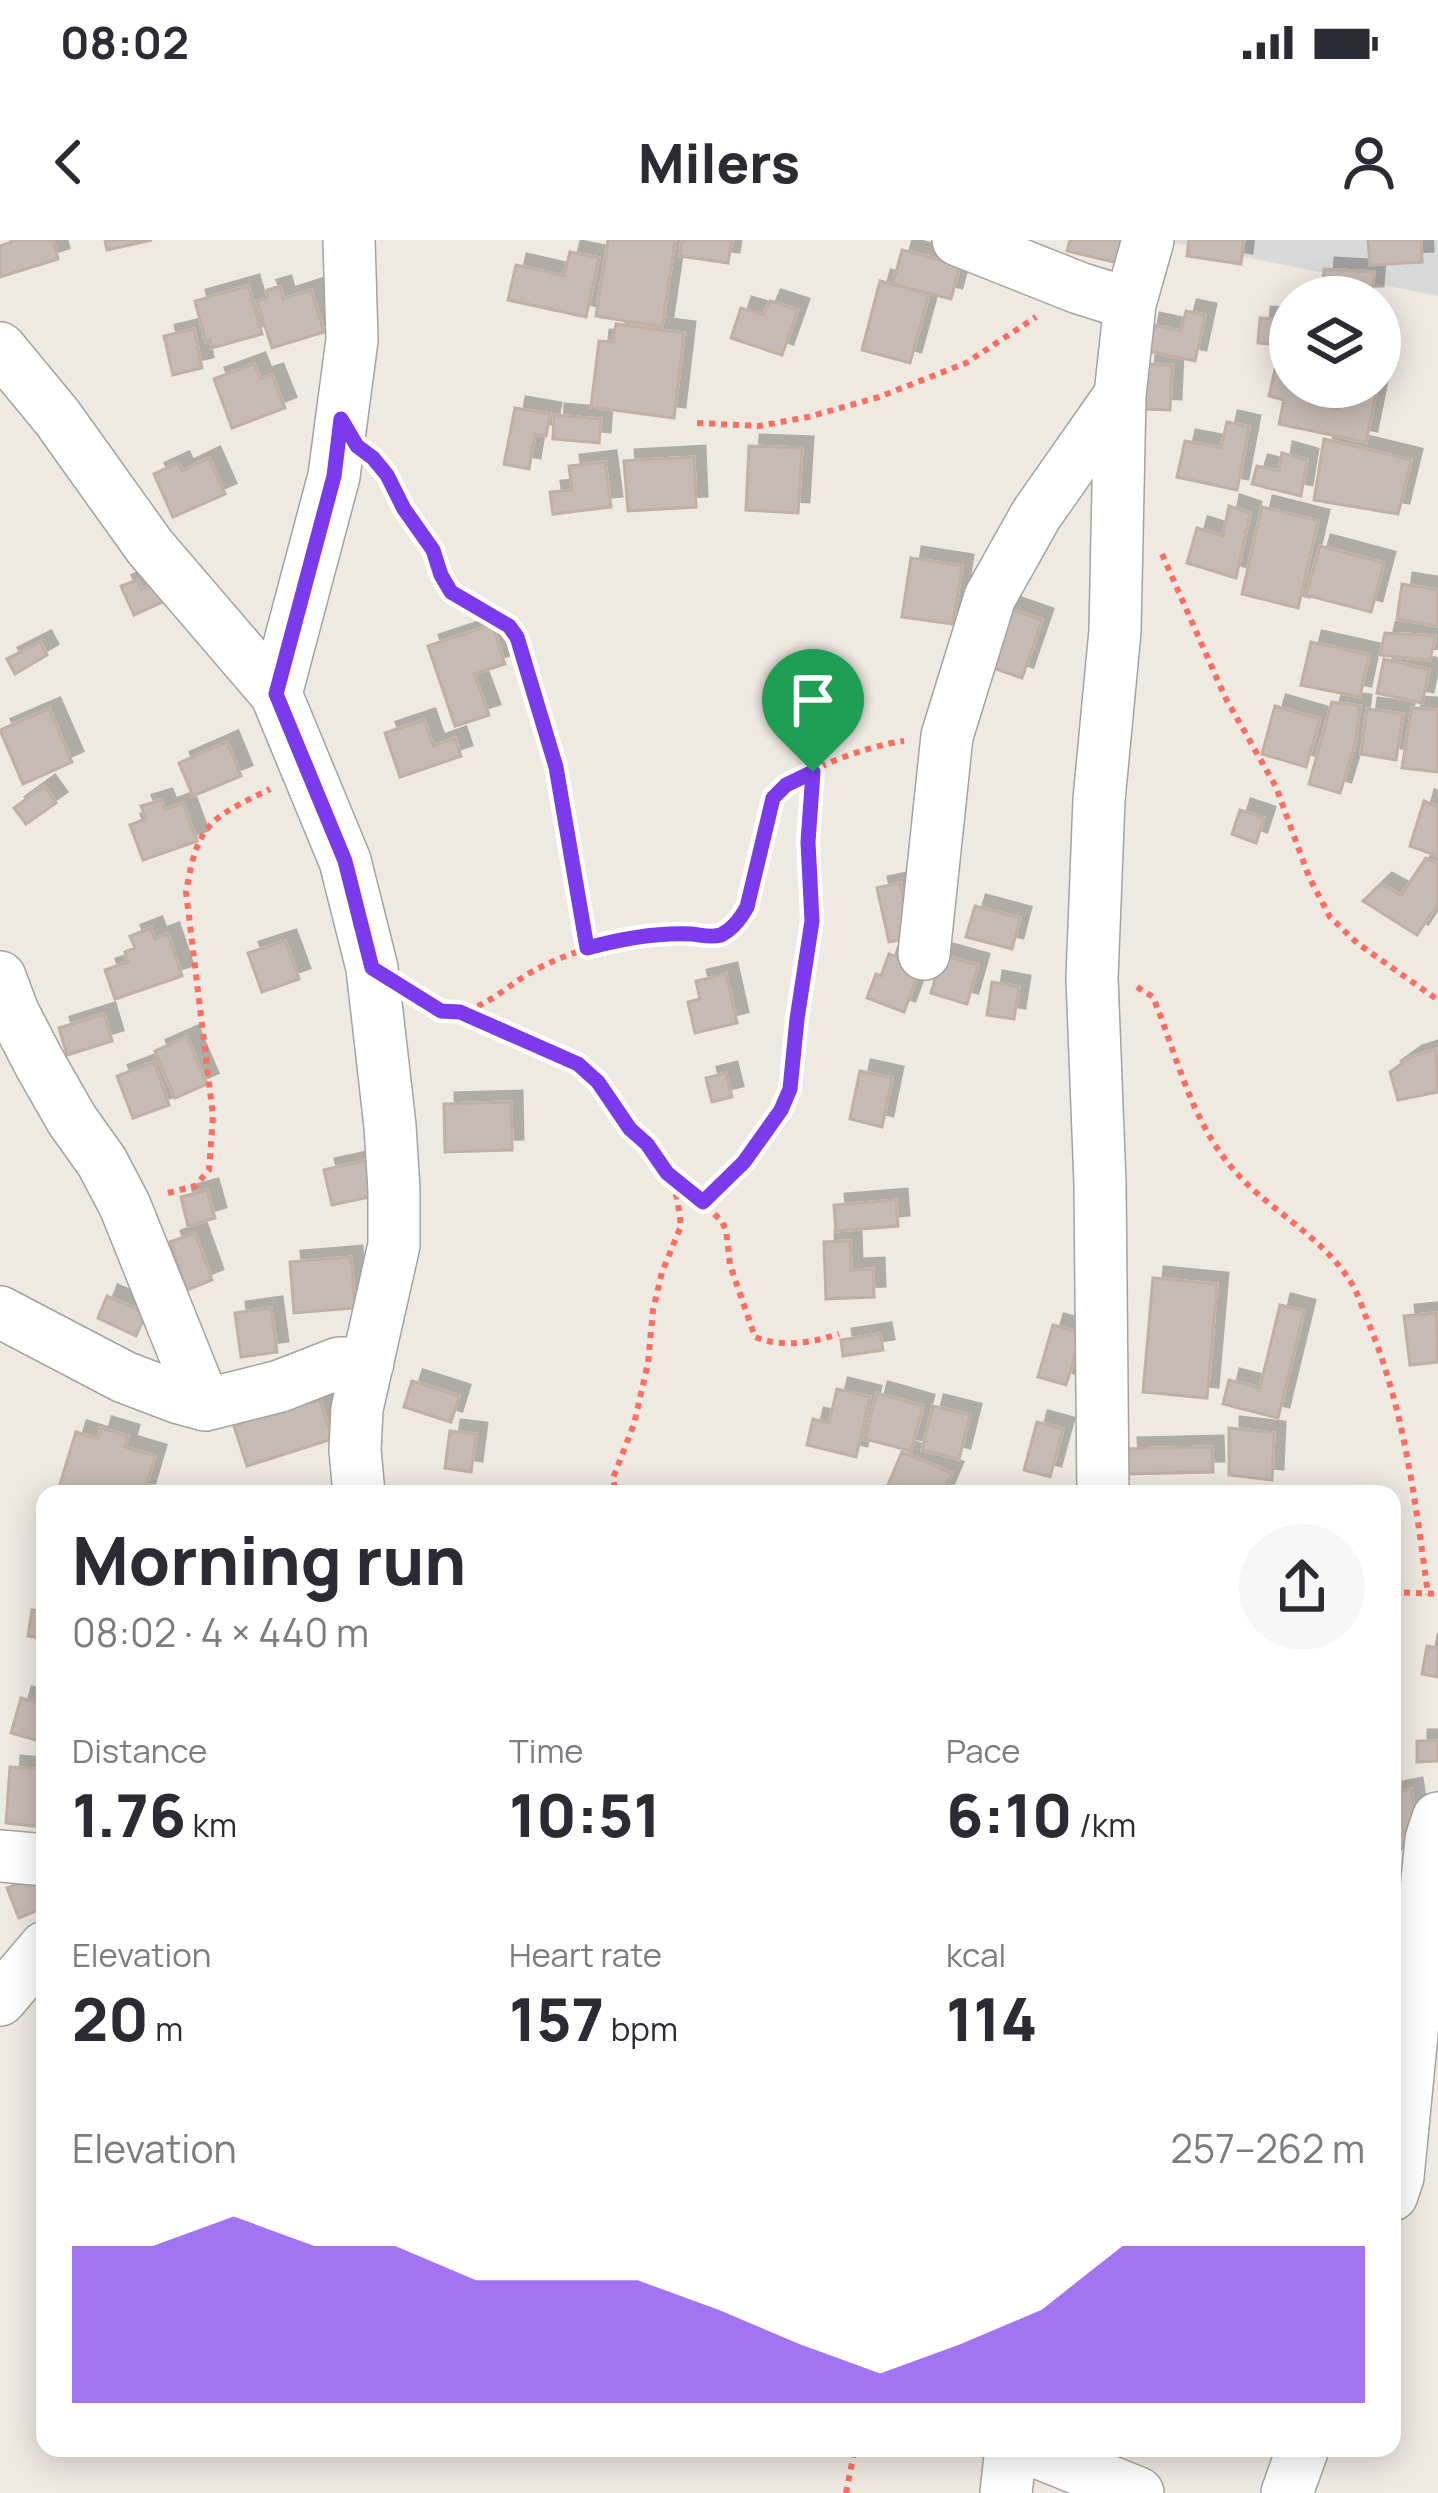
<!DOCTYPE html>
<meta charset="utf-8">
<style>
body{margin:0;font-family:Manrope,sans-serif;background:#f7f7f7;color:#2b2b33;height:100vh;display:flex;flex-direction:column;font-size:45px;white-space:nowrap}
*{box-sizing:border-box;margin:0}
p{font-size:39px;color:#7c7c81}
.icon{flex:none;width:66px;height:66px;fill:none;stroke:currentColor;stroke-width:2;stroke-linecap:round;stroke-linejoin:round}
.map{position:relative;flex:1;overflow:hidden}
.sheet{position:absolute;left:36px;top:1245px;width:1365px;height:972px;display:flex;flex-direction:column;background:#fff;border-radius:24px;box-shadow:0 6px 30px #0003}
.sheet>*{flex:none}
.tools{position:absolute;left:1269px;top:36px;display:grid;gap:24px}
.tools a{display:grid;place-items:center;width:132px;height:132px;border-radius:50%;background:#fff;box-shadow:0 6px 30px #0003;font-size:60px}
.pin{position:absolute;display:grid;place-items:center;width:102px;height:102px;color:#fff;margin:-123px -51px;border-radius:50% 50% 50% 0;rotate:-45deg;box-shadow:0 0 12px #0007}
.pin .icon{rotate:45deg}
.round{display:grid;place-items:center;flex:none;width:126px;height:126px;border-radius:63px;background:#f7f7f7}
.headline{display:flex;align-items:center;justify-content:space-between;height:204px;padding:0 36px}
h1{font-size:66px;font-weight:800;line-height:90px}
.metrics{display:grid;grid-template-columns:repeat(3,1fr);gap:18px;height:204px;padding:12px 36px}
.metrics div{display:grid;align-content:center}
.metrics b{font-size:60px;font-weight:800}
.metrics small{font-size:33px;font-weight:400}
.metrics p{font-size:33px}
.chart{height:336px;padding:24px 36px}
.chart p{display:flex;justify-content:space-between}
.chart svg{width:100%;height:216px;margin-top:12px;fill:#7c3aed;opacity:.7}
.status{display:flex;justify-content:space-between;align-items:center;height:84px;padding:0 60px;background:#fff;direction:ltr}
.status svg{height:33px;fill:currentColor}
header{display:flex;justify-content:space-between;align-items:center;height:156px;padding:0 36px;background:#fff;font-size:54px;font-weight:800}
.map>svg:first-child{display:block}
.residential{fill:#dad9d9}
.building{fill:#c6bbb4;stroke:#c1afa2;stroke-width:3;filter:url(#shadow)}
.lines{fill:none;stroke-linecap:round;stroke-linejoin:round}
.minor-casing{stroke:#a3a3a3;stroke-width:54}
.path{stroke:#ff6c61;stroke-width:6;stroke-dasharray:6 6;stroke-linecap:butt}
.minor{stroke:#fff;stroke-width:51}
.route-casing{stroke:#fff;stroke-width:24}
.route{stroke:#7c3aed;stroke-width:15}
</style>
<div class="status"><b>08:02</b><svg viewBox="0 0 49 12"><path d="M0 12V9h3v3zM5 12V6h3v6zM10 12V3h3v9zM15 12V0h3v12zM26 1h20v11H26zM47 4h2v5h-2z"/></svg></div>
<header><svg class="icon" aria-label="back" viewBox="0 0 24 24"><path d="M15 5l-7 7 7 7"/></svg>Milers<svg class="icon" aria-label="person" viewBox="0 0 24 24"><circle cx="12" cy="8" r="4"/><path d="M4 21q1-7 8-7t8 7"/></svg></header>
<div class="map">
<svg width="1438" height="2253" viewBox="0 0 1438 2253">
<defs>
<filter id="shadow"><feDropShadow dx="11" dy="-11" stdDeviation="0" flood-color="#0004"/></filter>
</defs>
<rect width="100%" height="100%" fill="#eee9e1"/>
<path class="residential" d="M 1161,0 L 1438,0 L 1438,56 Z"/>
<path class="building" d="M 18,0 L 53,0 L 58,19 L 0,37 L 0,6 Z
M 105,0 L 152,0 L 107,10 Z
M 608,0 L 675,0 L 662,87 L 596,76 Z
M 682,0 L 732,0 L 728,23 L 680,16 Z
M 1070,0 L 1124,0 L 1118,23 L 1067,11 Z
M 1189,0 L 1244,0 L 1241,24 L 1187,16 Z
M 1368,0 L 1421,0 L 1422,22 L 1370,25 Z
M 902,10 L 960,25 L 951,59 L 893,44 Z
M 570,12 L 599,18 L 586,77 L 508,60 L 516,25 L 564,36 Z
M 1324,29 L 1374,32 L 1372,57 L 1322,57 Z
M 880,41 L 929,54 L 910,123 L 862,110 Z
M 248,46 L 262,94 L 212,108 L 210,100 L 206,102 L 195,61 Z
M 280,47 L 283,59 L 311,50 L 324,92 L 272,108 L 257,61 L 268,57 L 266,51 Z
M 770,61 L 798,70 L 782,115 L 731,98 L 741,68 L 764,75 Z
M 1186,71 L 1205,75 L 1195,121 L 1144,110 L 1149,84 L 1181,91 Z
M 1260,78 L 1290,80 L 1290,106 L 1258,103 Z
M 616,84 L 684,93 L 674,178 L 591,167 L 599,101 L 613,102 Z
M 194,89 L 202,128 L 173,135 L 164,96 Z
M 1280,108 L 1290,110 L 1290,147 L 1312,147 L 1309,163 L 1338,169 L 1342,147 L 1377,147 L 1366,202 L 1279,184 L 1284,160 L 1269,156 Z
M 254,124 L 260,139 L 272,135 L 285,168 L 232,188 L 214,139 Z
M 1145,124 L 1172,125 L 1170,170 L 1142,169 Z
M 515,168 L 550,174 L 546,196 L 535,194 L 529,229 L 504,224 Z
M 554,175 L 601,179 L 599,203 L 553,199 Z
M 1227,182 L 1249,187 L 1237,250 L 1177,237 L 1185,201 L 1221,208 Z
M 1324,199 L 1411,220 L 1398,274 L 1314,260 Z
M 749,206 L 802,208 L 798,273 L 746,270 Z
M 1282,213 L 1307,220 L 1301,256 L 1252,244 L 1257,226 L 1279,231 Z
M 694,217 L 696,267 L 628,271 L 624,221 Z
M 209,218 L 225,254 L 173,277 L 154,234 L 178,223 L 182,231 Z
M 605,222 L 611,267 L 553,274 L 550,252 L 572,250 L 569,226 Z
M 1229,266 L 1250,273 L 1236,338 L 1187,323 L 1197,288 L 1223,296 Z
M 1262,267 L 1318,281 L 1298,368 L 1242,354 Z
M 1320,306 L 1384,323 L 1371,372 L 1306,355 Z
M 911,318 L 962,326 L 953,384 L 902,377 Z
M 137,340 L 142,349 L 161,340 L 169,359 L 134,375 L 121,346 Z
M 1402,344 L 1438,350 L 1438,386 L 1397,379 Z
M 1002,366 L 1042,380 L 1022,438 L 982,424 Z
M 492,385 L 505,424 L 474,434 L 489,475 L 455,486 L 428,406 Z
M 1385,393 L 1435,396 L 1430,420 L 1380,415 Z
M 40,402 L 47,415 L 15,434 L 7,419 Z
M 1311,402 L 1369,415 L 1360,457 L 1301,445 Z
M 1384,419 L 1429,430 L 1422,463 L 1377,453 Z
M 1332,462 L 1360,466 L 1355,504 L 1340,553 L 1309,544 Z
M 1275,466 L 1320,479 L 1306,527 L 1262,514 Z
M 1412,468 L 1438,470 L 1438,532 L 1402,528 Z
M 49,469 L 72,522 L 23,544 L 0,490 Z
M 1367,469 L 1403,474 L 1396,520 L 1361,514 Z
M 424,480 L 433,506 L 455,498 L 461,516 L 400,537 L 385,493 Z
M 227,502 L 241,536 L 193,556 L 179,523 Z
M 44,546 L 56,563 L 26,584 L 14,568 Z
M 161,560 L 165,570 L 183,563 L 197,601 L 143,620 L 130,585 L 146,579 L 141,566 Z
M 1424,561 L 1438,567 L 1438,616 L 1410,606 Z
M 1240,570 L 1264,578 L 1256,603 L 1232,594 Z
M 1426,618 L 1438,624 L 1438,663 L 1417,695 L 1363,661 L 1381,644 L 1401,655 Z
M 900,643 L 912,697 L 889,702 L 877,648 Z
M 975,666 L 1020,678 L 1012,709 L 966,697 Z
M 151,688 L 155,699 L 168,694 L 182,736 L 115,759 L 105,730 L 128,722 L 125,712 L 135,708 L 130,696 Z
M 285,701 L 299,739 L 262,752 L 248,713 Z
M 889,714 L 921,726 L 904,772 L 867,758 L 876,734 L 881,736 Z
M 942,715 L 978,725 L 967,764 L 931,753 Z
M 726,734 L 737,783 L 695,793 L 688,762 L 700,759 L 696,741 Z
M 992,742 L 1019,747 L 1014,779 L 987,775 Z
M 104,774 L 112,801 L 67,815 L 59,788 Z
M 187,797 L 207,844 L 175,858 L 155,811 Z
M 1436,809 L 1438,852 L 1398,860 L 1390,832 L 1411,817 Z
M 154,822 L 169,865 L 133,878 L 117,836 Z
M 860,831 L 892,838 L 882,887 L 850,879 Z
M 726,833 L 732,857 L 712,862 L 706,838 Z
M 511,862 L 512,910 L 445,912 L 444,864 Z
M 369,920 L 378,955 L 332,965 L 324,930 Z
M 207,950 L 215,978 L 188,986 L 181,957 Z
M 896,960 L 898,986 L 836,991 L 834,965 Z
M 195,993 L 212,1040 L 187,1050 L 170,1002 Z
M 850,1001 L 851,1030 L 873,1029 L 874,1057 L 826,1059 L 824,1002 Z
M 351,1017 L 355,1068 L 294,1073 L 290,1022 Z
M 1153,1038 L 1217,1044 L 1207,1158 L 1143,1152 Z
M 107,1056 L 146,1073 L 136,1096 L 98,1078 Z
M 1280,1065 L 1304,1071 L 1278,1178 L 1223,1164 L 1229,1140 L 1260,1148 Z
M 271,1068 L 277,1112 L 241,1117 L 235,1073 Z
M 1436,1073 L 1438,1122 L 1410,1125 L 1404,1076 Z
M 1053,1085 L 1082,1093 L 1066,1145 L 1038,1137 Z
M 880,1094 L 883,1110 L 843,1116 L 841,1100 Z
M 412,1141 L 459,1156 L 451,1182 L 404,1167 Z
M 306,1148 L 311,1163 L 320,1160 L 332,1199 L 247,1226 L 234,1186 L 241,1185 L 236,1169 L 267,1160 L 271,1175 L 287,1170 Z
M 837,1149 L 870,1157 L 856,1217 L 807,1205 L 813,1179 L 829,1183 Z
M 877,1153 L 923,1166 L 911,1211 L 865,1199 Z
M 933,1166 L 970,1175 L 959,1219 L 922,1210 Z
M 1037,1182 L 1063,1189 L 1050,1237 L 1024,1230 Z
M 101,1188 L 128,1196 L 125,1207 L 155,1216 L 144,1254 L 57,1254 L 76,1192 L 98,1199 Z
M 1229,1188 L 1274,1193 L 1272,1240 L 1229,1235 Z
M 450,1191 L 476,1194 L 471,1232 L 445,1228 Z
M 1212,1207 L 1213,1232 L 1128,1234 L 1127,1209 Z
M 902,1212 L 952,1233 L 943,1254 L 884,1254 Z
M 32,1370 L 45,1372 L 45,1399 L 28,1396 Z
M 1427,1406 L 1438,1408 L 1438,1437 L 1422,1434 Z
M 21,1458 L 45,1465 L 36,1500 L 11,1493 Z
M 1417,1501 L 1438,1501 L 1438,1521 L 1417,1522 Z
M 10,1527 L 45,1530 L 42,1587 L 6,1583 Z
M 1411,1549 L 1420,1605 L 1392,1610 L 1392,1553 Z
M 45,1633 L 45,1667 L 19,1678 L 7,1648 Z"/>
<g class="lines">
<defs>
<path id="minor" d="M 958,0 L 1079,48 L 1130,64
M 0,108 L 57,177 L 150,307 L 276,454 L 345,621 L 372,728 L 390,886 L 394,950 L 394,1005 L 357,1169 L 355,1210 L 359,1254
M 276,454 L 334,236 L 352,100 L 349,0
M 924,714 L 947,496 L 990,357 L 1036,275 L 1120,155
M 0,737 L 13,772 L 40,824 L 72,880 L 102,922 L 125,966 L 205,1165
M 0,1072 L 124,1137 L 179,1158 L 205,1165 L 280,1146 L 339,1123 L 368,1123
M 1103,1254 L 1100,943 L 1092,738 L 1099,560 L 1115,391 L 1120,155 L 1130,64 L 1148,0
M 0,1616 L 45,1620
M 0,1760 L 45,1707
M 1392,1955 L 1398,1937 L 1431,1599 L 1438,1578
M 1027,2208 L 1138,2253
M 1006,2253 L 1011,2208
M 1287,2253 L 1303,2208"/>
</defs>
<use href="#minor" class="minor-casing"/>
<path class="path" d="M 697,183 L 759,186 L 808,177 L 879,157 L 966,123 L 1036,77
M 377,222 L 387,235 L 404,269 L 433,309 L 441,335 L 451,352 L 509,386 L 517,396 L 556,527 L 587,708
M 1162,314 L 1225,457 L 1276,547 L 1309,637 L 1330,677 L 1357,703 L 1438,760
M 1137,747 L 1153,757 C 1176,813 1189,874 1228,923 C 1264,969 1321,993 1352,1044 C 1358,1054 1362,1067 1366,1077 C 1404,1165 1415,1260 1428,1354
M 421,760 C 435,768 447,775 464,771 C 490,765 513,741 537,729 C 584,705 639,692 691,694 C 701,694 709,696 719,696 L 739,681 L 747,667 L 773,558 C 799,530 866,506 904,501
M 464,774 L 577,824 L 598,842 L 630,889 L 660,921 L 677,957 L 681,986 L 662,1032 L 653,1070 L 648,1123 L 634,1184 L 613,1238 L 616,1254
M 669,935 L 703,962 L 722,982 L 726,990 L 730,1025 L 755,1097 C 783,1108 810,1103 839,1094
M 168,953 L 195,946 L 209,930 L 213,876 L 186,652 C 198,583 209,579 270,549
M 703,962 L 744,922 L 781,870 L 789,849 L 797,779 L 813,681 L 808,602 L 813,532
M 1392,1352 L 1438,1354
M 846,2253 L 855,2208"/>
<use href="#minor" class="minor"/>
</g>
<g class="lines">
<defs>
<path id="route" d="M 341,179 L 357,206 L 373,218 L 387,235 L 404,269 L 433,310 L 441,335 L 451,352 L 509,386 L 517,397 L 556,527 L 587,708 C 620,699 658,692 692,694 C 702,695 711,698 721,695 C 733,689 741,678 747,667 L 773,558 L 786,545 L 813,532 L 808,602 L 812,681 L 797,779 L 790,849 L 781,870 L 744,922 L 703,962 L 667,933 L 647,904 L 630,889 L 598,842 L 578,824 L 460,772 L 441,771 L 372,728 L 345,621 L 276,454 L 334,236 Z"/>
</defs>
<use href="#route" class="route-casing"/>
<use href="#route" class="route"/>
</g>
</svg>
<div class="tools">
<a><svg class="icon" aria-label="layers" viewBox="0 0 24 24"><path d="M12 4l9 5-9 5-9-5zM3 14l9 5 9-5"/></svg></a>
</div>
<div class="pin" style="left:813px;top:532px;background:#1e9e55"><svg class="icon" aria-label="arrive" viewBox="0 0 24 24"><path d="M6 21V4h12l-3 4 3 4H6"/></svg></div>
<section class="sheet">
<div class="headline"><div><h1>Morning run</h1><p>08:02 · 4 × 440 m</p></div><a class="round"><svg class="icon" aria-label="share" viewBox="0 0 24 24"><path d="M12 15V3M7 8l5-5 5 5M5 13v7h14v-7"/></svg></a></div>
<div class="metrics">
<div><p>Distance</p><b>1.76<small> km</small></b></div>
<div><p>Time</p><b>10:51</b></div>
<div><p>Pace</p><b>6:10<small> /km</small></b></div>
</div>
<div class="metrics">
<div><p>Elevation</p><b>20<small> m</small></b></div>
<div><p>Heart rate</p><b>157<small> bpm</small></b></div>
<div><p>kcal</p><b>114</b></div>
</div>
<div class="chart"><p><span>Elevation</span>257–262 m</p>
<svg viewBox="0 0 160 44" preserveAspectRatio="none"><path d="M0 44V12L10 12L20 6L30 12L40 12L50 19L60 19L70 19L80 25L90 32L100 38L110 32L120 25L130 12L140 12L150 12L160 12V44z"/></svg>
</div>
</section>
</div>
